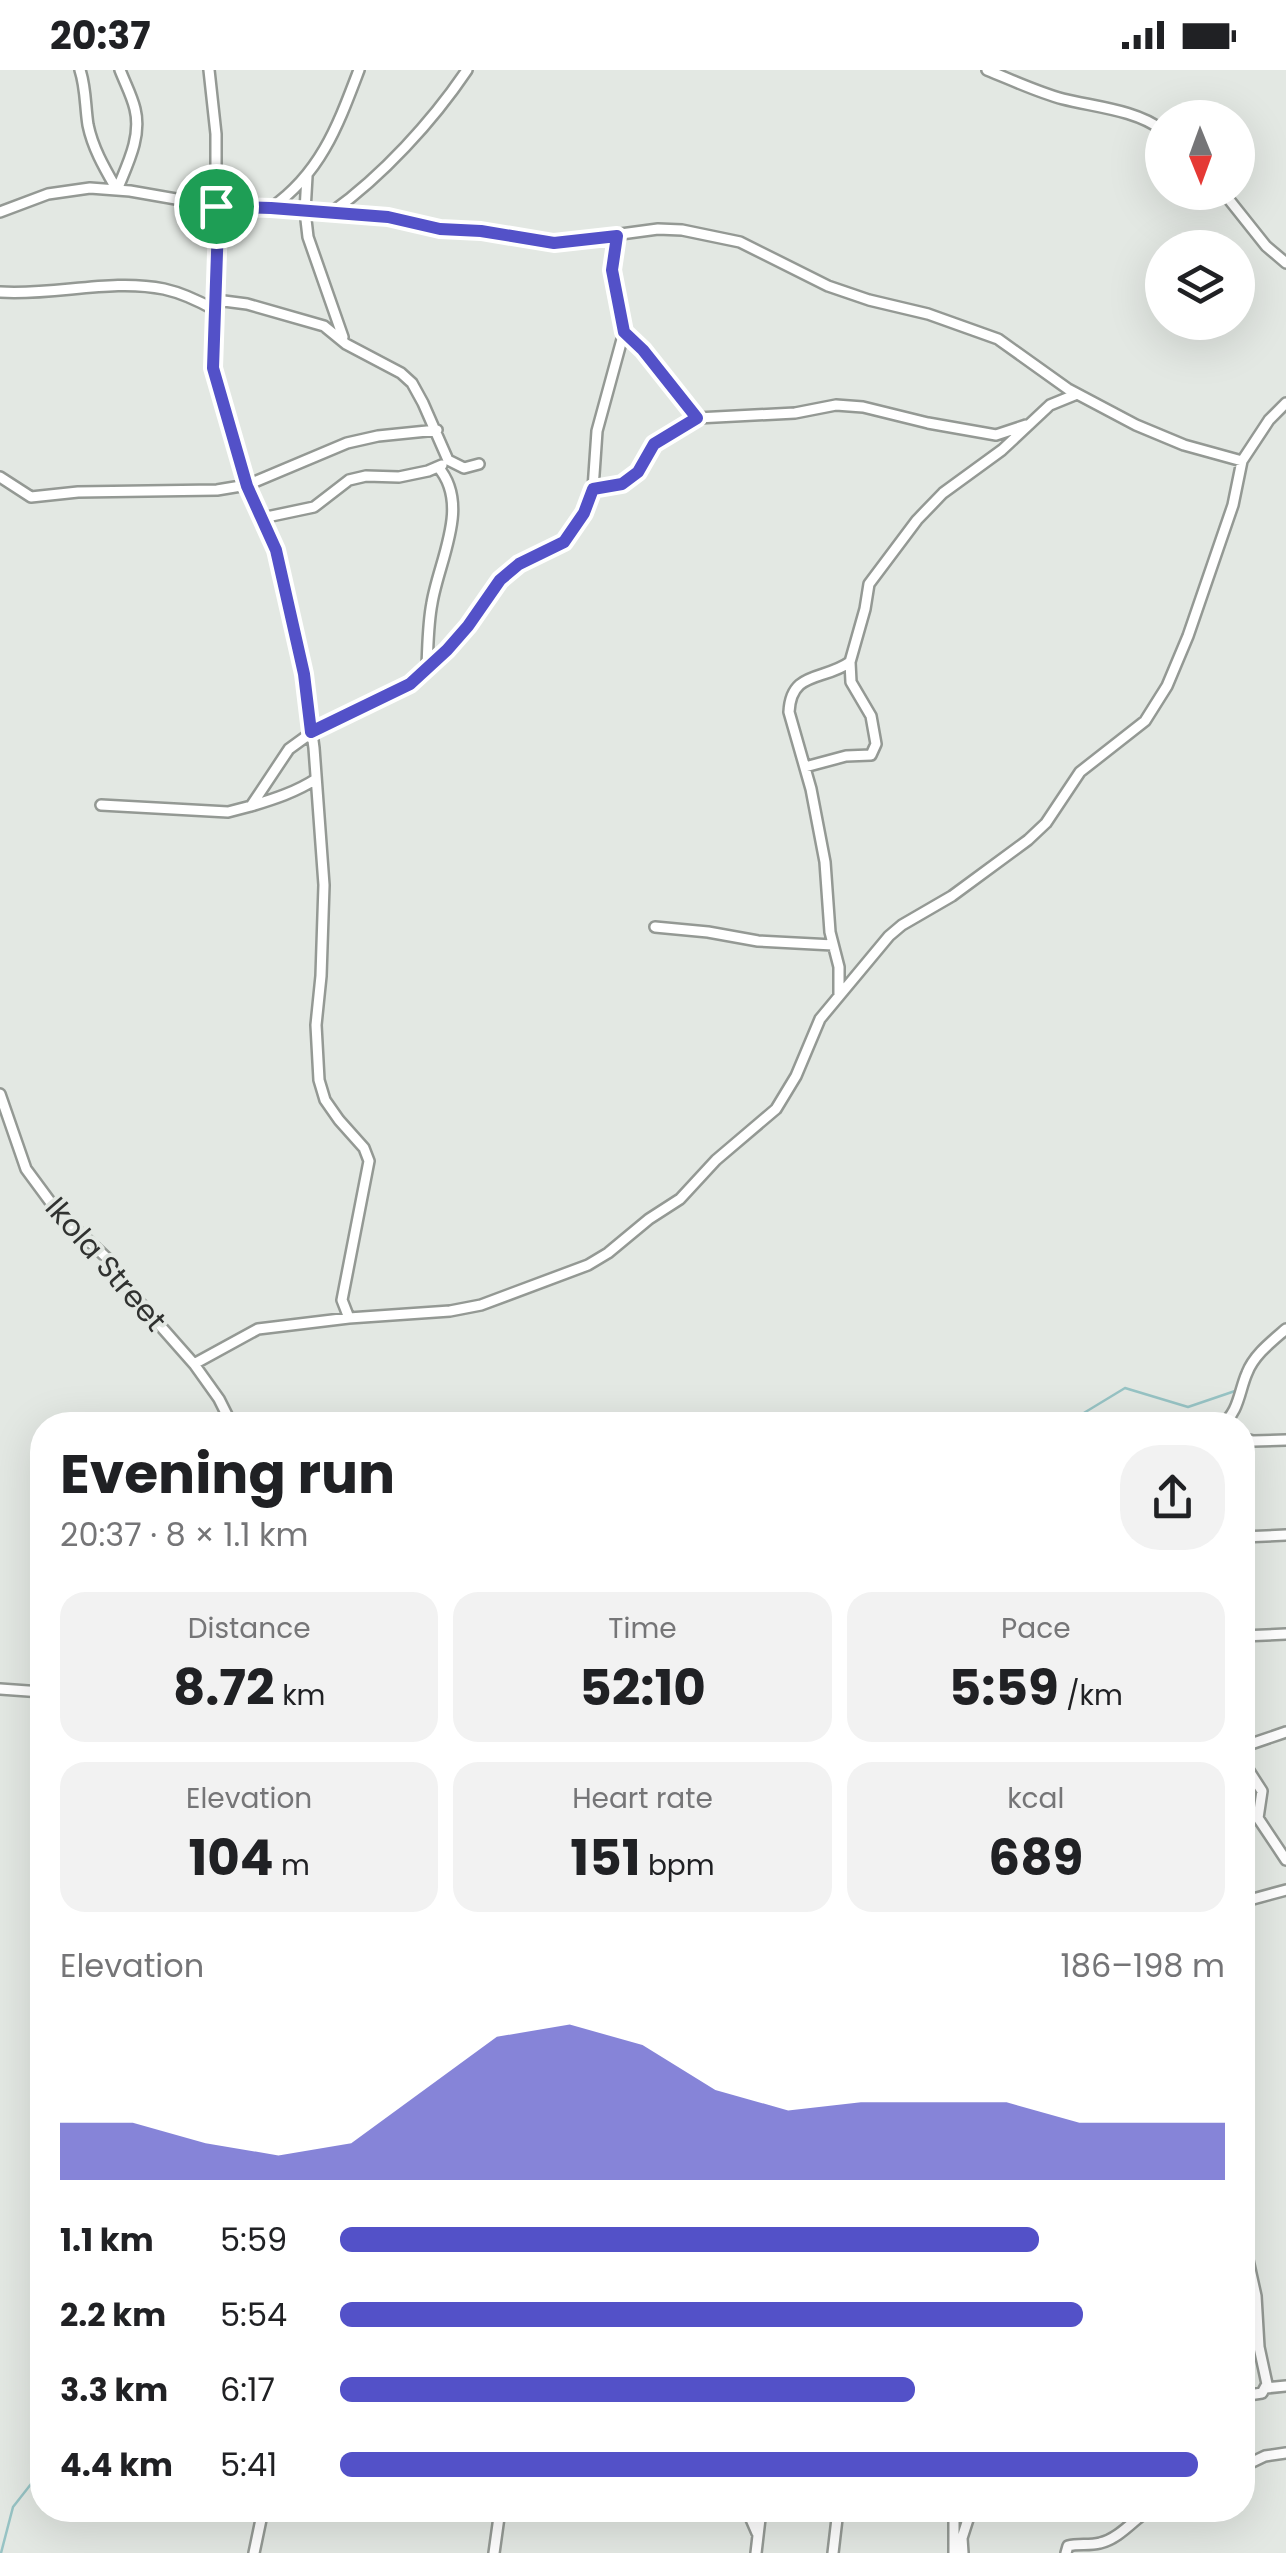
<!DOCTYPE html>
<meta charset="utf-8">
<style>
body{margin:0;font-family:Poppins,sans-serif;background:#f2f2f2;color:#202124;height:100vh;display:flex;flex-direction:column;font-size:38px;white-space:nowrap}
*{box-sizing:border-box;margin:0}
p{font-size:32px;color:#757577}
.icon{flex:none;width:55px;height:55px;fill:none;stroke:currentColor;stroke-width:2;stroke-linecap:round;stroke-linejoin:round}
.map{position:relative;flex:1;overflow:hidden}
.panel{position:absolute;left:30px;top:1342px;width:1225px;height:1110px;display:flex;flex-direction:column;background:#fff;border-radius:40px;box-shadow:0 10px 40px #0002}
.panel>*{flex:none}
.needle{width:65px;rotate:179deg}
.buttons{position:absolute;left:1145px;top:30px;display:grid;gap:20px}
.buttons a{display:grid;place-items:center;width:110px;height:110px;border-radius:50%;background:#fff;box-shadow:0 10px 40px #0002;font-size:50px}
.pin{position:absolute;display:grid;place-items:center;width:85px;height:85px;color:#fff;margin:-42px;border:5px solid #fff;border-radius:50%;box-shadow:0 2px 10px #0007}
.round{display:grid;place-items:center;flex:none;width:105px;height:105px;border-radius:40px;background:#f2f2f2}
.head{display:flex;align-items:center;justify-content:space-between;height:170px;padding:0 30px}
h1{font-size:55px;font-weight:700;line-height:75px}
.figures{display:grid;grid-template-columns:repeat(3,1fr);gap:15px;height:170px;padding:10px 30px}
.figures div{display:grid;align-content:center;border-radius:25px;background:#f2f2f2;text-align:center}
.figures b{font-size:50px;font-weight:700}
.figures small{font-size:28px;font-weight:400}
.figures p{font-size:28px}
.chart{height:280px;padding:20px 30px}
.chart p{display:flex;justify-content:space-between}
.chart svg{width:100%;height:180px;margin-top:10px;fill:#5351c8;opacity:.7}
ul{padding:0 30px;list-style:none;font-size:32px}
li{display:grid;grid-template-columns:160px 120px 1fr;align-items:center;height:75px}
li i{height:25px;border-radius:12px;background:#5351c8}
.status{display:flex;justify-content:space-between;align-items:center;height:70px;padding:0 50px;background:#fff;direction:ltr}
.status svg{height:28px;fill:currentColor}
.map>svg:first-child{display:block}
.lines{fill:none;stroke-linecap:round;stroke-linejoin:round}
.stream{stroke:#97c3c4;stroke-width:2.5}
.street-casing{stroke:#949994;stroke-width:14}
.street{stroke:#fff;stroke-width:9}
.route-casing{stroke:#fff;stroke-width:20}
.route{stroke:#5351c8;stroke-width:12}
.labels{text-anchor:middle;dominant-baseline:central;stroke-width:8;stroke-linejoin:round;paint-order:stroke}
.street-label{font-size:30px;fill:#303230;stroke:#e3e8e3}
</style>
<div class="status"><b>20:37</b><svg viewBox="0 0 49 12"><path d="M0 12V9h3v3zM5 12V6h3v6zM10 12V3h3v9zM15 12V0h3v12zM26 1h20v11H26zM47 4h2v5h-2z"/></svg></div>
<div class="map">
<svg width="1286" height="2483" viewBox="0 0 1286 2483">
<rect width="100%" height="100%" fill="#e3e8e3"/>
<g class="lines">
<path class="stream" d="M 1064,1355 L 1125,1318 L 1188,1337 L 1235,1321
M 1,2483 L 13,2437 L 42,2400"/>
<defs>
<path id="street" d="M 80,0 C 86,18 85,36 88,55 C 93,79 105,99 117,120
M 209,0 L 216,64 L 216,136 L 218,147 L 213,298 L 247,415 L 276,480 L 304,604 L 314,678 L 324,815 L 321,906 L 316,955 L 319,1010 L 325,1030 L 339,1050 L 364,1078 L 369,1091 L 342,1230 L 349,1248
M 987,0 C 1012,10 1037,22 1063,29 C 1095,37 1136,40 1162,60
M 307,106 L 305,141 L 308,167 L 343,267
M 117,120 C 127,95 142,67 135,39 C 132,26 125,13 120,0
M 1223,122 L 1266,176 L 1286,193
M 271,138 C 321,103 338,55 359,0
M 0,142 L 48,124 L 90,118 L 130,121 L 216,136 L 271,138 L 388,147 L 439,159 L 481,161 L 554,173 L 658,159 L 682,160 L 740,172 L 828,216 L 869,230 L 928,244 L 998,269 L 1068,319 L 1136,355 L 1184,375 L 1242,391
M 332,142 C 382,106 432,52 467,0
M 0,222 C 54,226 111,208 164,219 C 182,223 199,231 215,240
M 216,230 L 247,234 L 324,256 L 346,274 L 401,303 L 412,313 L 423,333 L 448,390 L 464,398 L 479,394
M 624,262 L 643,280 L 697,348 L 795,343 L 836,335 L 863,337 L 928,353 L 996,365 L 1026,355
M 0,407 L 31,427 L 78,422 L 217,420 L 247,415 L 347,373 L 378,366 L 437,360
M 593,419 L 621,414 L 638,402 L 654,374 L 697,348
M 262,448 L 314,437 L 349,410 L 366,406 L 399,407 L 428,401 L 442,395
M 427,596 C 428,575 428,553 432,533 C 439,490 471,435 438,397
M 805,697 L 846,686 L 871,685 L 876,674 L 871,646 L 851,612 L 850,592
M 101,735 L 228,742 L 251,736 L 289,679 L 311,663 L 410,614 L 447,580 L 469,556 L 500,509 L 519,494 L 564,472 L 585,443 L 593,419 L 597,361 L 624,262 L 612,200 L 617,166
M 251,736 C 274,729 296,722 316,709
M 655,857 L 708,862 L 758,871 L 833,875
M 839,925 L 839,897 L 830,862 L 825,792 L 811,719 L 789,642 C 791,600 824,611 850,592 L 865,539 L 869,514 L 917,450 L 943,423 L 1002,380 L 1050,335 L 1077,324
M 0,1024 L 26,1099 L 57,1141 L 109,1190 L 134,1226 L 194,1294 L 219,1329 L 232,1355
M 194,1294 L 258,1259 L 349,1248 L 450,1241 L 481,1235 L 588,1195 L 608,1183 L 649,1149 L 680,1129 L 716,1090 L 776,1039 L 796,1006 L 820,949 L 889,866 L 902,855 L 952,826 L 1028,770 L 1046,753 L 1080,702 L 1145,651 L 1167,616 L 1188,566 L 1233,435 L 1242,391 L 1269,350 L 1286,333
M 1221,1355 C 1239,1343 1239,1321 1247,1303 C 1254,1285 1271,1272 1286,1259
M 1242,1368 L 1253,1371 L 1286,1370
M 1242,1467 L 1286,1465
M 1242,1566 L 1286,1564
M 0,1619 L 42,1622
M 1242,1677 L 1286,1662
M 1242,1690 L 1262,1721 L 1258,1748 L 1286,1790
M 1242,1832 L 1286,1820
M 1242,2163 L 1256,2226 L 1259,2277 L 1267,2314 L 1262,2323 L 1242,2326
M 1266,2318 L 1286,2316
M 1242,2397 L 1265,2386 L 1286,2383
M 747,2440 L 757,2463
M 954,2440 L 954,2483
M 254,2483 L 263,2440
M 494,2483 L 500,2440
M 756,2483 L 761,2440
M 833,2483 L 838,2440
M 963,2483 L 962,2468 L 971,2440
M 1066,2483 L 1068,2476 C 1078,2473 1089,2476 1100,2473 C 1118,2469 1133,2451 1148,2440"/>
</defs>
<use href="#street" class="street-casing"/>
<use href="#street" class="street"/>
</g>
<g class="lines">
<defs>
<path id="route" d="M 216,136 L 271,138 L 388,147 L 440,159 L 481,161 L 554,173 L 617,166 L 612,200 L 624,262 L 643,280 L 697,348 L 654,374 L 638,402 L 622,414 L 593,419 L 584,443 L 564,472 L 519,494 L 500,510 L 468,556 L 447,580 L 410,614 L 311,662 L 304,604 L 276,480 L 247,416 L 213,298 L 218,154 Z"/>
</defs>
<use href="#route" class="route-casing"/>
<use href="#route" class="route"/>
</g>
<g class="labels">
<g class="street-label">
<text transform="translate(106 1194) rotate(49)">Ikola Street</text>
</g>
</g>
</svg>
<div class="buttons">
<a><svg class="needle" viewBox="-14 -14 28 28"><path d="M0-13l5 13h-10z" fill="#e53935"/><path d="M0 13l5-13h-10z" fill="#757577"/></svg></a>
<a><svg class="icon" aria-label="layers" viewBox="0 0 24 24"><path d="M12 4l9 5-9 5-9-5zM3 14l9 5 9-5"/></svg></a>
</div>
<div class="pin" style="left:216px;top:136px;background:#1e9e55"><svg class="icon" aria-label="arrive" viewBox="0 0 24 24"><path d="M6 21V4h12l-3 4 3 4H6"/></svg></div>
<section class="panel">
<div class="head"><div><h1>Evening run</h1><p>20:37 · 8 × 1.1 km</p></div><a class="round"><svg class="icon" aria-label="share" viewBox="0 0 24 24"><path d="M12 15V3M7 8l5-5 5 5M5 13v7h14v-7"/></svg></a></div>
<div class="figures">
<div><p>Distance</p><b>8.72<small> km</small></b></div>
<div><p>Time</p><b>52:10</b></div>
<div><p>Pace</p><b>5:59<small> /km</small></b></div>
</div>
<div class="figures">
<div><p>Elevation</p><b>104<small> m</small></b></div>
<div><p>Heart rate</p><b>151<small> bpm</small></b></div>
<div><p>kcal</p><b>689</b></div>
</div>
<div class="chart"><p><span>Elevation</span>186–198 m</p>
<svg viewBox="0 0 160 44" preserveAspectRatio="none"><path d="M0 44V30L10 30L20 35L30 38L40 35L50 22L60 9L70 6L80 11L90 22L100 27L110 25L120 25L130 25L140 30L150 30L160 30V44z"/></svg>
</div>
<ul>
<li><b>1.1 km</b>5:59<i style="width:79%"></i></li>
<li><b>2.2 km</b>5:54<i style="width:84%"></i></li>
<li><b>3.3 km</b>6:17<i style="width:65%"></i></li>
<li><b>4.4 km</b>5:41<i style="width:97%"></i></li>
</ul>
</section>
</div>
